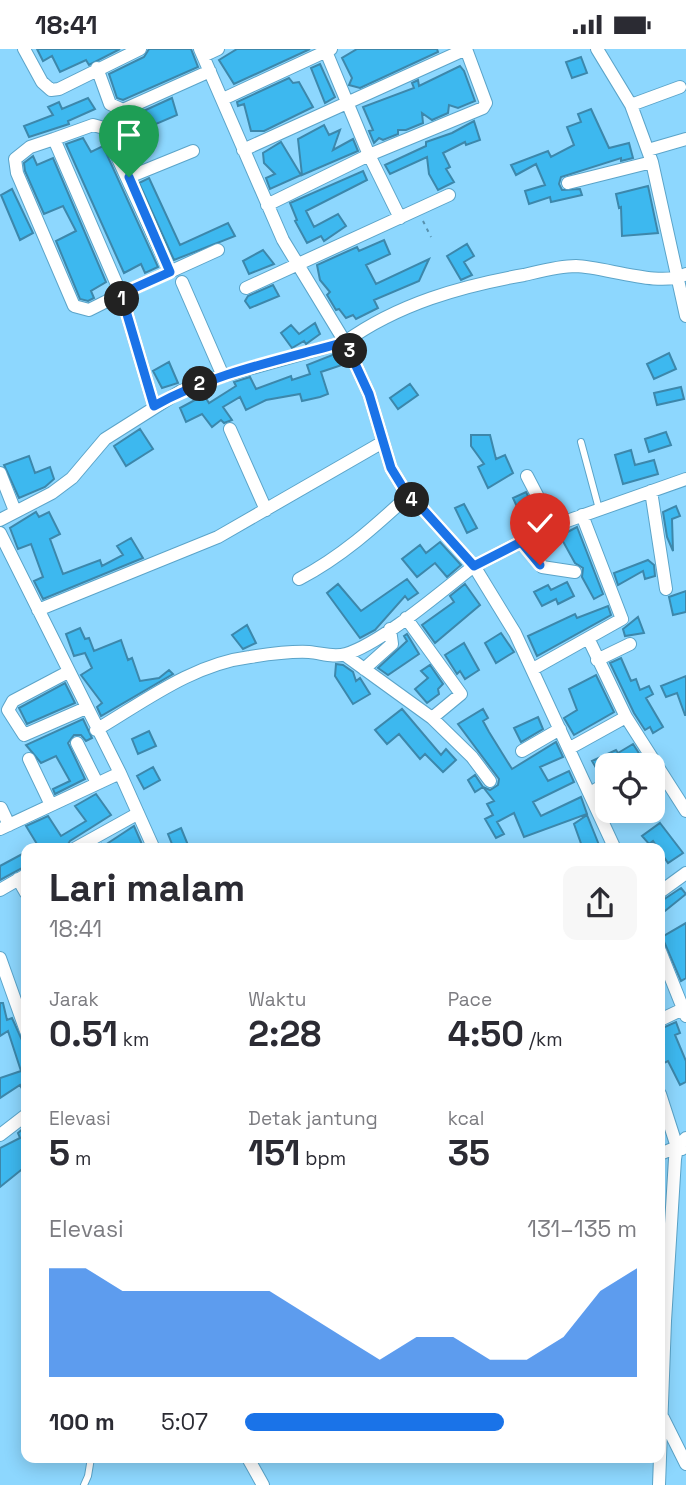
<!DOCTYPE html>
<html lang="id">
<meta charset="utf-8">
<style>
body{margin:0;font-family:"Space Grotesk",sans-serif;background:#f7f7f7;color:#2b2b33;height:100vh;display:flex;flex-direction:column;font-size:26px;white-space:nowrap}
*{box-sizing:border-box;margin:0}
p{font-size:23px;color:#7c7c81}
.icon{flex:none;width:38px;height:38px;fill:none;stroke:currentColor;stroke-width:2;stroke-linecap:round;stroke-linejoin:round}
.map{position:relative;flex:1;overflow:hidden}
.sheet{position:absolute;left:21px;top:794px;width:644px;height:620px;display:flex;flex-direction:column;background:#fff;border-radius:14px;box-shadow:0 4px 18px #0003}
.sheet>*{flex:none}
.controls{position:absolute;left:595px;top:704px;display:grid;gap:14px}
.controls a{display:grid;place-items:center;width:70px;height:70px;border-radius:14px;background:#fff;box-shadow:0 4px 18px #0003;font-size:35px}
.pin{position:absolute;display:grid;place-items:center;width:60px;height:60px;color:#fff;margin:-72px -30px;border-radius:50% 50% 50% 0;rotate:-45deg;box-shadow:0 0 7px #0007}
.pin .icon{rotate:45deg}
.km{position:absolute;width:35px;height:35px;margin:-18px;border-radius:50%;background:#222;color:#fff;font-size:19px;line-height:35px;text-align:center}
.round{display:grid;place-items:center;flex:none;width:74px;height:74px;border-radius:14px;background:#f7f7f7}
.summary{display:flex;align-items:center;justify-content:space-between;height:119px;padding:0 28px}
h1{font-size:38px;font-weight:700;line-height:52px}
.metrics{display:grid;grid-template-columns:repeat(3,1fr);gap:10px;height:119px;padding:7px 28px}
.metrics div{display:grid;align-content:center}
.metrics b{font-size:35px;font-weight:700}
.metrics small{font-size:19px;font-weight:400}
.metrics p{font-size:19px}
.chart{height:196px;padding:14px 28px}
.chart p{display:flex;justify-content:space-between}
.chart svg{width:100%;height:126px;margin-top:7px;fill:#1a73e8;opacity:.7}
ul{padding:0 28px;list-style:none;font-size:23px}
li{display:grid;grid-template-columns:112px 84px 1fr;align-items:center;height:52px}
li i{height:18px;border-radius:9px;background:#1a73e8}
.status{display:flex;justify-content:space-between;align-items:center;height:49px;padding:0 35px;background:#fff;direction:ltr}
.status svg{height:19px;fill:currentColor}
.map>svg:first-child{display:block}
.building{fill:#3db8ef;stroke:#3c87ab;stroke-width:2}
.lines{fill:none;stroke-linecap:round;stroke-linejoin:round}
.lane-casing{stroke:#5ba4c9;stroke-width:8}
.street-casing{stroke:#5ba4c9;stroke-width:14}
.path{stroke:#5790ad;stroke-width:2;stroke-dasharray:3.5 5;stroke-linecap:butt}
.lane{stroke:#fff;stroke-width:6}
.street{stroke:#fff;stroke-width:12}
.route-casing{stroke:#fff;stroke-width:14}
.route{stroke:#1a73e8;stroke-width:9}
</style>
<div class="status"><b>18:41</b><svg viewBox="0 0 49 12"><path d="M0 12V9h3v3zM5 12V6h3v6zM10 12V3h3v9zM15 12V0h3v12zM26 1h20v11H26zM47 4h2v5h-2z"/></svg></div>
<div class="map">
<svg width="686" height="1436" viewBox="0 0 686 1436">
<rect width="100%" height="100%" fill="#8dd7fe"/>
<path class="building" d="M 37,0 L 120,0 L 89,16 L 86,11 L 60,23 L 52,7 L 43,12 Z
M 149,0 L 191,0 L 198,18 L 123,51 L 117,49 L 109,25 L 144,8 Z
M 237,0 L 310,0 L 234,35 L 219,11 Z
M 357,0 L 437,0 L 438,3 L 360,39 L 349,36 L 352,29 L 342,9 Z
M 581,8 L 587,24 L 572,29 L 566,13 Z
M 320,15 L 335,48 L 325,54 L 311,19 Z
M 460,17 L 464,22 L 475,52 L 458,59 L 449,56 L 448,64 L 432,71 L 422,64 L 423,74 L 406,81 L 398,81 L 398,85 L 383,91 L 379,89 L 374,94 L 369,82 L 373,81 L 363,58 L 414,39 L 412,34 L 418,31 L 419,37 Z
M 289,29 L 293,34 L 299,33 L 313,58 L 264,82 L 251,82 L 244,55 L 238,57 L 237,53 Z
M 88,49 L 95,60 L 68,72 L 69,75 L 29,88 L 24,77 L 53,66 L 48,58 L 59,53 L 62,60 Z
M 172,49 L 177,66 L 135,84 L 128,69 Z
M 591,60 L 609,99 L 629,94 L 633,109 L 621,112 L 621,109 L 561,128 L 559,135 L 562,141 L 580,140 L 582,146 L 551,153 L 550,148 L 529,155 L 525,142 L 545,136 L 536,115 L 516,126 L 511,116 L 548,102 L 551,108 L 574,96 L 567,78 L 581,73 L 578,65 Z
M 474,72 L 480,91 L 466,96 L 465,93 L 443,104 L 450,118 L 446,120 L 454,133 L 438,141 L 429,125 L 427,108 L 390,125 L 385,116 L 426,97 L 426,93 L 452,84 Z
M 324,76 L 329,86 L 340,81 L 333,101 L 353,90 L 358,102 L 302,126 L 298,90 Z
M 83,89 L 91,103 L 103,97 L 158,218 L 145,224 L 141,215 L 124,224 L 66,95 Z
M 281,93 L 301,126 L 270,140 L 266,129 L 275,125 L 264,114 L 263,104 Z
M 33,107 L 37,116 L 53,109 L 106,233 L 91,242 L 94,249 L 88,252 L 80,250 L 56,192 L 76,182 L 63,157 L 44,165 L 25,122 L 24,114 Z
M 363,122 L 367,131 L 306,162 L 314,178 L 338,165 L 346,177 L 324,192 L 321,187 L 307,194 L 295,172 L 297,171 L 290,154 Z
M 149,129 L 180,196 L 228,174 L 235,187 L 174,211 L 139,134 Z
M 648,137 L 658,184 L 622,187 L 621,158 L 619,159 L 616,145 Z
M 12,140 L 33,184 L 20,191 L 1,146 Z
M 384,191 L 390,205 L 366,216 L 376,235 L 429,210 L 419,232 L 374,251 L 378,259 L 356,270 L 353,266 L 346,269 L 339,260 L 336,261 L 327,246 L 330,243 L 320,231 L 317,216 L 357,198 L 359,202 Z
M 467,195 L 474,207 L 464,213 L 472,226 L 461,231 L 447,207 Z
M 263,201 L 274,215 L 249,225 L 243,212 Z
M 273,236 L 279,247 L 250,259 L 245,252 L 248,247 Z
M 315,274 L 320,285 L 306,295 L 304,292 L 292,299 L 281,284 L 291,276 L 299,285 Z
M 340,303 L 345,315 L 321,323 L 328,345 L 320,348 L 302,352 L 300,345 L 266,351 L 246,361 L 240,348 L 223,358 L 232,371 L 224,374 L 221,371 L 212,378 L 202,365 L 186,373 L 180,359 L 204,346 L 209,354 L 236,337 L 234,333 L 250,328 L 256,340 L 291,327 L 292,331 L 310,325 L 307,316 Z
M 669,304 L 676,320 L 654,330 L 647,315 Z
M 169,313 L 178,334 L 162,339 L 153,322 Z
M 410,335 L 418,346 L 398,360 L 390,349 Z
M 681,338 L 684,350 L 657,356 L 654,344 Z
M 140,380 L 153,400 L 126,417 L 114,397 Z
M 666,383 L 671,396 L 649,403 L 645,390 Z
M 471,386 L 490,386 L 496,410 L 505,406 L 513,424 L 488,439 L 478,418 L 484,415 L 471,397 Z
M 631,401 L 635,416 L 654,411 L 658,425 L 623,435 L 615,406 Z
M 29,407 L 35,424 L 50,418 L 54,430 L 45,438 L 19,449 L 4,416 Z
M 526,443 L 537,465 L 523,471 L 513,449 Z
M 464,455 L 477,479 L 467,484 L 455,459 Z
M 676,457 L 680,467 L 672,470 L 673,502 L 667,488 L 663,463 Z
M 36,463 L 39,468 L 49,463 L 60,485 L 50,490 L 63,525 L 100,511 L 102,517 L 123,506 L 117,497 L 131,489 L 143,509 L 43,550 L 34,532 L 43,528 L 31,495 L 18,500 L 10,479 Z
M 577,478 L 603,545 L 594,550 L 582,528 L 583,519 L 575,514 L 560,487 Z
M 440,493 L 461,516 L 447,528 L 435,514 L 417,528 L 402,510 L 420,496 L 426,504 Z
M 648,511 L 654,516 L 655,527 L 645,530 L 643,522 L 618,536 L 614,524 Z
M 407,530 L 418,544 L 408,551 L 405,547 L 375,581 L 360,589 L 327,544 L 338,535 L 361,562 Z
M 567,533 L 574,547 L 558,555 L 556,550 L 542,557 L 534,543 L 548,536 L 551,541 Z
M 465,535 L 480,556 L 435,594 L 422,576 L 454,553 L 450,547 Z
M 686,542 L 686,563 L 673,566 L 669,548 Z
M 608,557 L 611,566 L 537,607 L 528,587 L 575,565 L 577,569 Z
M 638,568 L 644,584 L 625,587 L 623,580 Z
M 247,576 L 256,594 L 243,600 L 232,586 Z
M 80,579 L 85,590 L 89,589 L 94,602 L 121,591 L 128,611 L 132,609 L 140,632 L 159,629 L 169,621 L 173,625 L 101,667 L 97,658 L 102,654 L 81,626 L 92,619 L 85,604 L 74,607 L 66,585 Z
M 501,584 L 514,603 L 496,614 L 485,594 Z
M 407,585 L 419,605 L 388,626 L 378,619 L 407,592 L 404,587 Z
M 464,594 L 479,621 L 465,630 L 460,622 L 457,625 L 445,606 Z
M 621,609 L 631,632 L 636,630 L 640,641 L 649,637 L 653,645 L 646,649 L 663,678 L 653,684 L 650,678 L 645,681 L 634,664 L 610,614 Z
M 336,615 L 343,616 L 353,623 L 356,632 L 360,629 L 370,645 L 353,655 L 335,627 Z
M 430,616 L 443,635 L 438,640 L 439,645 L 427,654 L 415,640 L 428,629 L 421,622 Z
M 596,626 L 614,663 L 574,686 L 564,669 L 577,661 L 569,640 Z
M 686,627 L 686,666 L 685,666 L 677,644 L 666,648 L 661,637 Z
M 65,634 L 75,654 L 27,675 L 19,659 Z
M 402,660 L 441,706 L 446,700 L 456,711 L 443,723 L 425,705 L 420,710 L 399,685 L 387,695 L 375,681 Z
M 483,660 L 488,669 L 483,672 L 489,683 L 512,720 L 556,693 L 563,708 L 540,718 L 548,732 L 569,722 L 574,733 L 533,753 L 541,767 L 581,748 L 587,765 L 524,788 L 514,764 L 497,773 L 504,785 L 496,789 L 485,770 L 493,766 L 487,755 L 494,752 L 483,738 L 475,743 L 468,731 L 475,726 L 483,738 L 490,741 L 498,736 L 499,730 L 458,675 Z
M 538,668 L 543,680 L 521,693 L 514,679 Z
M 83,670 L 92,689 L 86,692 L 81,686 L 74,686 L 68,694 L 85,730 L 55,745 L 53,740 L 70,732 L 56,707 L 41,714 L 26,696 Z
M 149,682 L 156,697 L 138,705 L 132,690 Z
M 633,695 L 642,709 L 631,716 L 607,716 L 598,722 L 592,712 L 616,701 L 618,704 Z
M 153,718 L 160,731 L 144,740 L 137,727 Z
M 96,745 L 111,766 L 70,792 L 65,800 L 40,800 L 26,777 L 48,767 L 61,787 L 86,772 L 75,757 Z
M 587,766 L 599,796 L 583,800 L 574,775 Z
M 660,774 L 683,804 L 668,814 L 653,792 L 649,795 L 642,787 Z
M 134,777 L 144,800 L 92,800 L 101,795 L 102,798 Z
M 181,779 L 188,796 L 174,800 L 168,785 Z
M 26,803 L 26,817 L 0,831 L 0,817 Z
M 681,839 L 686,845 L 660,866 L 660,853 Z
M 686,874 L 686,929 L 681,932 L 662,888 Z
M 0,954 L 3,954 L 7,971 L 12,969 L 26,1000 L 26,1047 L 20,1036 L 0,1049 L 0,1029 L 21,1022 L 8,982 L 0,987 Z
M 676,973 L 680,984 L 675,986 L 686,1012 L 686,1033 L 680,1036 L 668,1012 L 664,1014 L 660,1006 L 660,997 L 664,995 L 660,980 Z
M 26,1077 L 26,1117 L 0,1138 L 0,1099 L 20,1089 L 18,1084 Z"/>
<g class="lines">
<defs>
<path id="lane" d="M 581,393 L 599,460
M 84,1436 L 88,1427 L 91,1409"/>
<path id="street" d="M 24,0 L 42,33 L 51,41 L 59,40 L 140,0
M 325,0 L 369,106 L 400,169
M 597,0 L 631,56 L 652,113 L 686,267
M 203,7 L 218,0
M 97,19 L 110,55 L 123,61 L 210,22
M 223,50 L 331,0
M 631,56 L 680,38
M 54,90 L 30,98 L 15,110 L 17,124 L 74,257 L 89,261 L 121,245 L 154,357
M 243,101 L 466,0
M 648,101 L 686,90
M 129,128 L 193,102
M 568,134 L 652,113
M 267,156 L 369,106 L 483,59 L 486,54 L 466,0
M 170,223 L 104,79 L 93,76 L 54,90 L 121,245 L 218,201
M 182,233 L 223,327
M 246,239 L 449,146
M 230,380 L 266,461
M 0,424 L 15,462
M 527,427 L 553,477
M 651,442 L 666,540
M 0,471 L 52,444 L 72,429 L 105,390 L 181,342 L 223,327 L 345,293 L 283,191 L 200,0
M 0,484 L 120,724 L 154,800
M 521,493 L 542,518 L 575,523
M 299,530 C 341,508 373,479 408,447
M 38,561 L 218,488 L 383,393
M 589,591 L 626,668 L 686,762
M 345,606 L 432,669 L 461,645 L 406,569
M 597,611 L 630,595
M 364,620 L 392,595 L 390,580
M 533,620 L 622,570 L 582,466
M 68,623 L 13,652 L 8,661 L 24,686 L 86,659
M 432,669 L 472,708 L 490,732
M 96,681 C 145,652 193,615 250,608 C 269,605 290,602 309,603 C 322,604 333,609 346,605 C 382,594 443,541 474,517 L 402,437 L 391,419 L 369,345 L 345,293 C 398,255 461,237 524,226 C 541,222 559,217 576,217 C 606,218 661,239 686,225
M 77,694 L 97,734
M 570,699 L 626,668
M 522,702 L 560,680
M 29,710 L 51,756
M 592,743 L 607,734
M 1,759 L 9,776
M 0,780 L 120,724
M 74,800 L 137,765
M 615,800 L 515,584 L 474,517 L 550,478 L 686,430
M 18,830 L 26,844
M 0,841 L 26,826
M 660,843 L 686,824
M 660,902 L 686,967
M 0,909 L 26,982
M 660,971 L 683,960
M 660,1045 L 677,1098
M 0,1086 L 26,1066
M 660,1105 L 677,1098 L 682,1100
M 663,1369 L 686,1415
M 248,1409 L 263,1436
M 659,1436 L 665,1272 L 675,1110 L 677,1098 L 686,1089"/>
</defs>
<use href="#lane" class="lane-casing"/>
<use href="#street" class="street-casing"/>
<path class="path" d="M 423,172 L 431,188"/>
<use href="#lane" class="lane"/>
<use href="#street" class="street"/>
</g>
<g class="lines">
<defs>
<path id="route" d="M 129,128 L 170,223 L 121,245 L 154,357 C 213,324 281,311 345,293 L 369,345 L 391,419 L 402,437 L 474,517 L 521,493 L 540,516"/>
</defs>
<use href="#route" class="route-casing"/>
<use href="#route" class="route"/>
</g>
</svg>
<div class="controls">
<a><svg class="icon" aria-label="locate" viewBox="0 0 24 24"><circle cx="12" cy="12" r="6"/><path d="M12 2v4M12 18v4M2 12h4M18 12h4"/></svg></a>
</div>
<div class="pin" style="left:129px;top:128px;background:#1e9e55"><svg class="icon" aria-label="arrive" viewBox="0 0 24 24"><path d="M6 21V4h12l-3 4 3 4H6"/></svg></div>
<div class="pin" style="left:540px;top:516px;background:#d93025"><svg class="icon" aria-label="check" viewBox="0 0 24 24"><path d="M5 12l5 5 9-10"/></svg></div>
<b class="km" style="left:122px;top:250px">1</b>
<b class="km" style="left:200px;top:335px">2</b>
<b class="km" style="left:350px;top:302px">3</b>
<b class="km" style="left:412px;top:451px">4</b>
<section class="sheet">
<div class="summary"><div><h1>Lari malam</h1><p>18:41</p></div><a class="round"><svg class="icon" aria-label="share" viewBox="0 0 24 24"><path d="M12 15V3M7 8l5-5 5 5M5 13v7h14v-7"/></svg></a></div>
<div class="metrics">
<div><p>Jarak</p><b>0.51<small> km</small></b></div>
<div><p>Waktu</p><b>2:28</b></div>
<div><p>Pace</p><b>4:50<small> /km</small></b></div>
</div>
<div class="metrics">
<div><p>Elevasi</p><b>5<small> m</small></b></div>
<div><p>Detak jantung</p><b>151<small> bpm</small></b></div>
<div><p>kcal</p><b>35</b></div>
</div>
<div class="chart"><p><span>Elevasi</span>131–135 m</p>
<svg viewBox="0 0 160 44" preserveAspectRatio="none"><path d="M0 44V6L10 6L20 14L30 14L40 14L50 14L60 14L70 22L80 30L90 38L100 30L110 30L120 38L130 38L140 30L150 14L160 6V44z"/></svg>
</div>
<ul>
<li><b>100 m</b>5:07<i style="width:66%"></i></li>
</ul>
</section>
</div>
